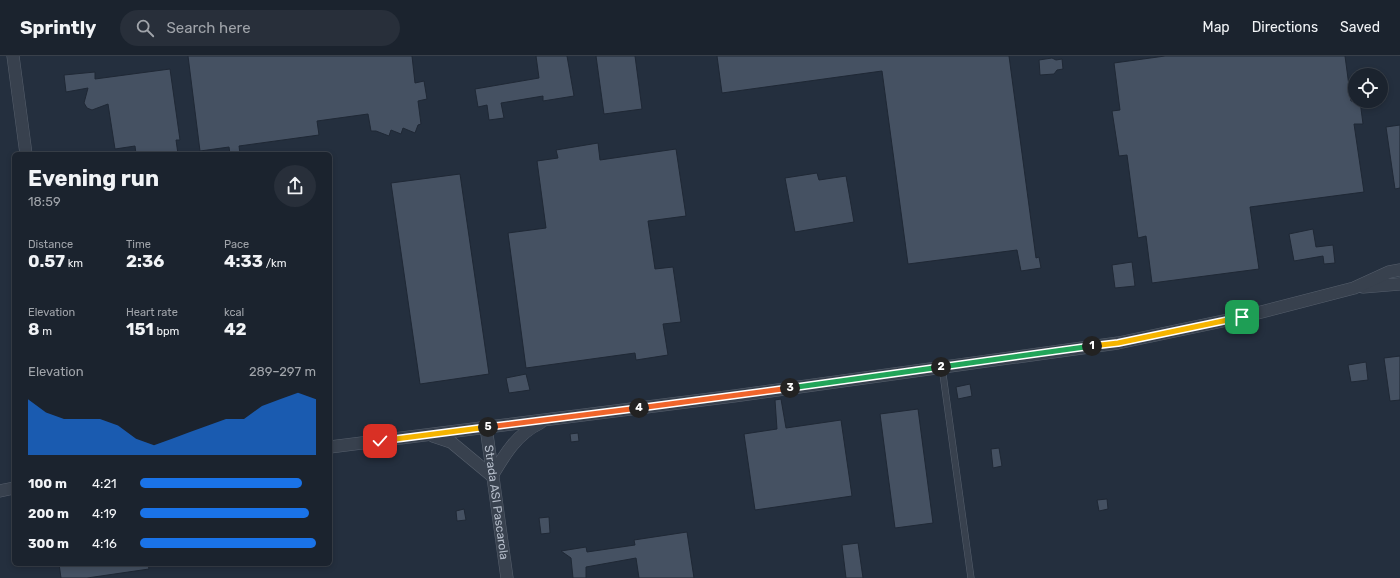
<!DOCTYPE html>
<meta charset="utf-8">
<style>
body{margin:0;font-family:Rubik,sans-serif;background:#282f3a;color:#f1f3f6;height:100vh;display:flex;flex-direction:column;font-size:15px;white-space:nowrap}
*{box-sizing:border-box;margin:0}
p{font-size:13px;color:#a0a4aa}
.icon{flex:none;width:22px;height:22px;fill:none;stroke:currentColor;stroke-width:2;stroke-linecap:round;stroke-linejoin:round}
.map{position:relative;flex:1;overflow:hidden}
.drawer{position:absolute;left:12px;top:96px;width:320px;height:414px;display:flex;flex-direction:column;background:#1b232e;border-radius:6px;box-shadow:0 2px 6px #0003,0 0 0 1px #39404a}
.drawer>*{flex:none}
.buttons{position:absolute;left:1348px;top:12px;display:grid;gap:8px}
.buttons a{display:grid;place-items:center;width:40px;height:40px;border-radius:50%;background:#1b232e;box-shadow:0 2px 6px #0003,0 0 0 1px #39404a;font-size:20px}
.pin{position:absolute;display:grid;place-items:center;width:34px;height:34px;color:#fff;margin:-17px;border-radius:8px;box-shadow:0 2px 6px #0006}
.km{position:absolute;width:20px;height:20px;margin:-10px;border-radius:50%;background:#222;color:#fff;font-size:11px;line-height:20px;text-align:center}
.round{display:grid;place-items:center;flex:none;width:42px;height:42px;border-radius:21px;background:#282f3a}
.head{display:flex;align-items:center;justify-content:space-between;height:68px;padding:0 16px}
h1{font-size:22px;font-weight:700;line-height:30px}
.metrics{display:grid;grid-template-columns:repeat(3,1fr);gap:6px;height:68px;padding:4px 16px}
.metrics div{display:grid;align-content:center}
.metrics b{font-size:17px;font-weight:700}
.metrics small{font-size:11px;font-weight:400}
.metrics p{font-size:11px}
.chart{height:112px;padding:8px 16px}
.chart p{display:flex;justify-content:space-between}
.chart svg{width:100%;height:72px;margin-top:4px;fill:#1a73e8;opacity:.7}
ul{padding:0 16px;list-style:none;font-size:13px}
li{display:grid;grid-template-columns:64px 48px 1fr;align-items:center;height:30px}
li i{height:10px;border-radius:5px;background:#1a73e8}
header{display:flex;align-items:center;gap:24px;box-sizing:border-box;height:56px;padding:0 20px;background:#1b232e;border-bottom:1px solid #39404a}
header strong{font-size:19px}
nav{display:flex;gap:22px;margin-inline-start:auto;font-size:14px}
.search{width:280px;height:36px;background:#282f3a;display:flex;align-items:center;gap:10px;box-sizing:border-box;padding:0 14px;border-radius:22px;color:#a0a4aa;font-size:15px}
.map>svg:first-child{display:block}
.building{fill:#455162;stroke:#1f2835}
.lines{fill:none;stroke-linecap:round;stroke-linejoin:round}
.service-casing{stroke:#565f6c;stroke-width:7}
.minor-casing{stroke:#565f6c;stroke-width:13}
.service{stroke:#38414e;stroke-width:6}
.minor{stroke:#38414e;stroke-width:12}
.split-1-casing{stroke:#fff;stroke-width:8}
.split-2-casing{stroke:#fff;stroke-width:8}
.split-3-casing{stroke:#fff;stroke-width:8}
.split-4-casing{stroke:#fff;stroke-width:8}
.split-5-casing{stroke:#fff;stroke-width:8}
.split-6-casing{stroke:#fff;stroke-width:8}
.split-1{stroke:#f5b400;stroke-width:5}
.split-2{stroke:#22a559;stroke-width:5}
.split-3{stroke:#22a559;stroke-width:5}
.split-4{stroke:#f0652b;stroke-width:5}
.split-5{stroke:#f0652b;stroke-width:5}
.split-6{stroke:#f5b400;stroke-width:5}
.labels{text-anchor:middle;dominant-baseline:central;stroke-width:4;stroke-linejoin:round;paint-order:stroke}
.street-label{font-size:12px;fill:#b4bcc9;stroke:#1d2633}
</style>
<header>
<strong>Sprintly</strong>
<div class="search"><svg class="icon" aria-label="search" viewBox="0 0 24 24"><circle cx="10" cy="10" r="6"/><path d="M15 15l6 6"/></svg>Search here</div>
<nav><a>Map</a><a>Directions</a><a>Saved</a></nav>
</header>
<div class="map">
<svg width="1400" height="522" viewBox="0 0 1400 522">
<rect width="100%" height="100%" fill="#242f3e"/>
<path class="building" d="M 188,0 L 412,0 L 415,27 L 424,25 L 427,43 L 418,45 L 421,68 L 418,69 L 415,77 L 403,72 L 401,78 L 391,74 L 389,80 L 376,75 L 371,75 L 368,58 L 317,65 L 319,79 L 239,90 L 240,98 L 230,98 L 229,91 L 200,95 Z
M 536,0 L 567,0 L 574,40 L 543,45 L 543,40 L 501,47 L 504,62 L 489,64 L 487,49 L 478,51 L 475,33 L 539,22 Z
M 596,0 L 635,0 L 642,53 L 604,58 Z
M 717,0 L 1009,0 L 1036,202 L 1039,201 L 1041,212 L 1021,215 L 1017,194 L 908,208 L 882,15 L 722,37 Z
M 1165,0 L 1345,0 L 1351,45 L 1360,45 L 1363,68 L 1354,68 L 1364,136 L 1250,151 L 1259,213 L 1152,227 L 1146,180 L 1138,182 L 1127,99 L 1119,100 L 1112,55 L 1120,54 L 1114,7 Z
M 1052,2 L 1056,4 L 1062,3 L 1063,13 L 1057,14 L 1054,18 L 1040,19 L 1039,4 Z
M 170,13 L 180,84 L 176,84 L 178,98 L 136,98 L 135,90 L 115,93 L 108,48 L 92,54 L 87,52 L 84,47 L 88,32 L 66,36 L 64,19 L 95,16 L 95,23 Z
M 1400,69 L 1400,132 L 1395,133 L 1386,71 Z
M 598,87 L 600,104 L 676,93 L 686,160 L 648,165 L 655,213 L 673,211 L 681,266 L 663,268 L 668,299 L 636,304 L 635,297 L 526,312 L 508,177 L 546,172 L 537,105 L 558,102 L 556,94 Z
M 817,117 L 819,124 L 846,120 L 854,166 L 795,176 L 785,122 Z
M 460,118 L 489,318 L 420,328 L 391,127 Z
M 1313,173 L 1316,191 L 1333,189 L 1335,207 L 1324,208 L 1323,200 L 1294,205 L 1289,178 Z
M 1132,206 L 1135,230 L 1115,232 L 1112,209 Z
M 1400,300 L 1400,344 L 1390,345 L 1384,302 Z
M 1366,306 L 1368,324 L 1351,326 L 1348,309 Z
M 526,318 L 530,334 L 509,337 L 506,322 Z
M 970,328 L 972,340 L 958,343 L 956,331 Z
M 781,343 L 786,372 L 841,364 L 852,440 L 755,454 L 744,378 L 777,373 L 775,344 Z
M 918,353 L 933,467 L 895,472 L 880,358 Z
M 578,377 L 579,385 L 571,386 L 570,378 Z
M 999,392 L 1002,410 L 993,412 L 991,393 Z
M 1107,443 L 1108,453 L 1099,455 L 1097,444 Z
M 464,453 L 466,464 L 457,465 L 456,455 Z
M 549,461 L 550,477 L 541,478 L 539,462 Z
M 687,476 L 694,522 L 639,522 L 636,502 L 586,511 L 586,522 L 573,522 L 571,502 L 561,495 L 586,491 L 587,496 L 635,489 L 634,484 Z
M 858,487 L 863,522 L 846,522 L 842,489 Z
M 59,508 L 148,508 L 149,513 L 87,522 L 61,522 Z"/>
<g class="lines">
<defs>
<path id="service" d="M 942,311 L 971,522"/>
<g id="minor">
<path d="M 13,0 L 26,98"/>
<path d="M 1363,231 L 1400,228"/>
<path id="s1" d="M 486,371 L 507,522"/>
<path d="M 433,380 L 451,386 L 492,420"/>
<path d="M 330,391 L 734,340 L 1118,287 L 1242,261 L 1354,232 L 1389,216 L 1400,214"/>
<path d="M 492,420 C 505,398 517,378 540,367"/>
<path d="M 0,435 L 14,432"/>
</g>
</defs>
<use href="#service" class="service-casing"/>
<use href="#minor" class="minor-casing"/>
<use href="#service" class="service"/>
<use href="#minor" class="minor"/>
</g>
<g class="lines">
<defs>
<path id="split-1" d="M 1092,290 L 1118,287 L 1242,261"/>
<path id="split-2" d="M 941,311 L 1092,290"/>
<path id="split-3" d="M 790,332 L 941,311"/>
<path id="split-4" d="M 639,352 L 790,332"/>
<path id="split-5" d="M 488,371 L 639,352"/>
<path id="split-6" d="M 380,385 L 488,371"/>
</defs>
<use href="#split-1" class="split-1-casing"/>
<use href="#split-2" class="split-2-casing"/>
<use href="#split-3" class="split-3-casing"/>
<use href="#split-4" class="split-4-casing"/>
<use href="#split-5" class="split-5-casing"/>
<use href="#split-6" class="split-6-casing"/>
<use href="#split-1" class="split-1"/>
<use href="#split-2" class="split-2"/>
<use href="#split-3" class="split-3"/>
<use href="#split-4" class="split-4"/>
<use href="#split-5" class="split-5"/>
<use href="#split-6" class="split-6"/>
</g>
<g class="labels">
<g class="street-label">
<text stroke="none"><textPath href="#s1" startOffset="76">Strada ASI Pascarola</textPath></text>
</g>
</g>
</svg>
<div class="buttons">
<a><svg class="icon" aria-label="locate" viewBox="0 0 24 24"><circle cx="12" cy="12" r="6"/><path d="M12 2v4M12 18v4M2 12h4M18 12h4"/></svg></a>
</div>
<div class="pin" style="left:1242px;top:261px;background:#1e9e55"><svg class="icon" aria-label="arrive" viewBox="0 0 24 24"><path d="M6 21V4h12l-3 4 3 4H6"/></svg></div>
<div class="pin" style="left:380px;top:385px;background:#d93025"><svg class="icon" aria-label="check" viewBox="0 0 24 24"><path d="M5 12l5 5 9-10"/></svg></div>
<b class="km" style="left:1092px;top:290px">1</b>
<b class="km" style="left:941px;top:311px">2</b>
<b class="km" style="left:790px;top:332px">3</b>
<b class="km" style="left:639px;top:352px">4</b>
<b class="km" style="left:488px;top:371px">5</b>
<section class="drawer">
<div class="head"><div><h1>Evening run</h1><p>18:59</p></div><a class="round"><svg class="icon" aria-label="share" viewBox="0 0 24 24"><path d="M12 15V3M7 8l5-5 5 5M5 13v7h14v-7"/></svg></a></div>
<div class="metrics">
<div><p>Distance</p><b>0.57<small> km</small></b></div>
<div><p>Time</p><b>2:36</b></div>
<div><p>Pace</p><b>4:33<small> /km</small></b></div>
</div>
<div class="metrics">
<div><p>Elevation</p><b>8<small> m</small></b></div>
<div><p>Heart rate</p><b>151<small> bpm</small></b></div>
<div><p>kcal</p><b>42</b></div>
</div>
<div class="chart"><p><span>Elevation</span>289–297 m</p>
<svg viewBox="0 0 160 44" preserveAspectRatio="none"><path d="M0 44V10L10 18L20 22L30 22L40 22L50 26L60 34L70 38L80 34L90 30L100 26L110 22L120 22L130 14L140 10L150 6L160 10V44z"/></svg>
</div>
<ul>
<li><b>100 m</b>4:21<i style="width:92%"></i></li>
<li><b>200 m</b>4:19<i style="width:96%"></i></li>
<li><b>300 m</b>4:16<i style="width:100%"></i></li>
</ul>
</section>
</div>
